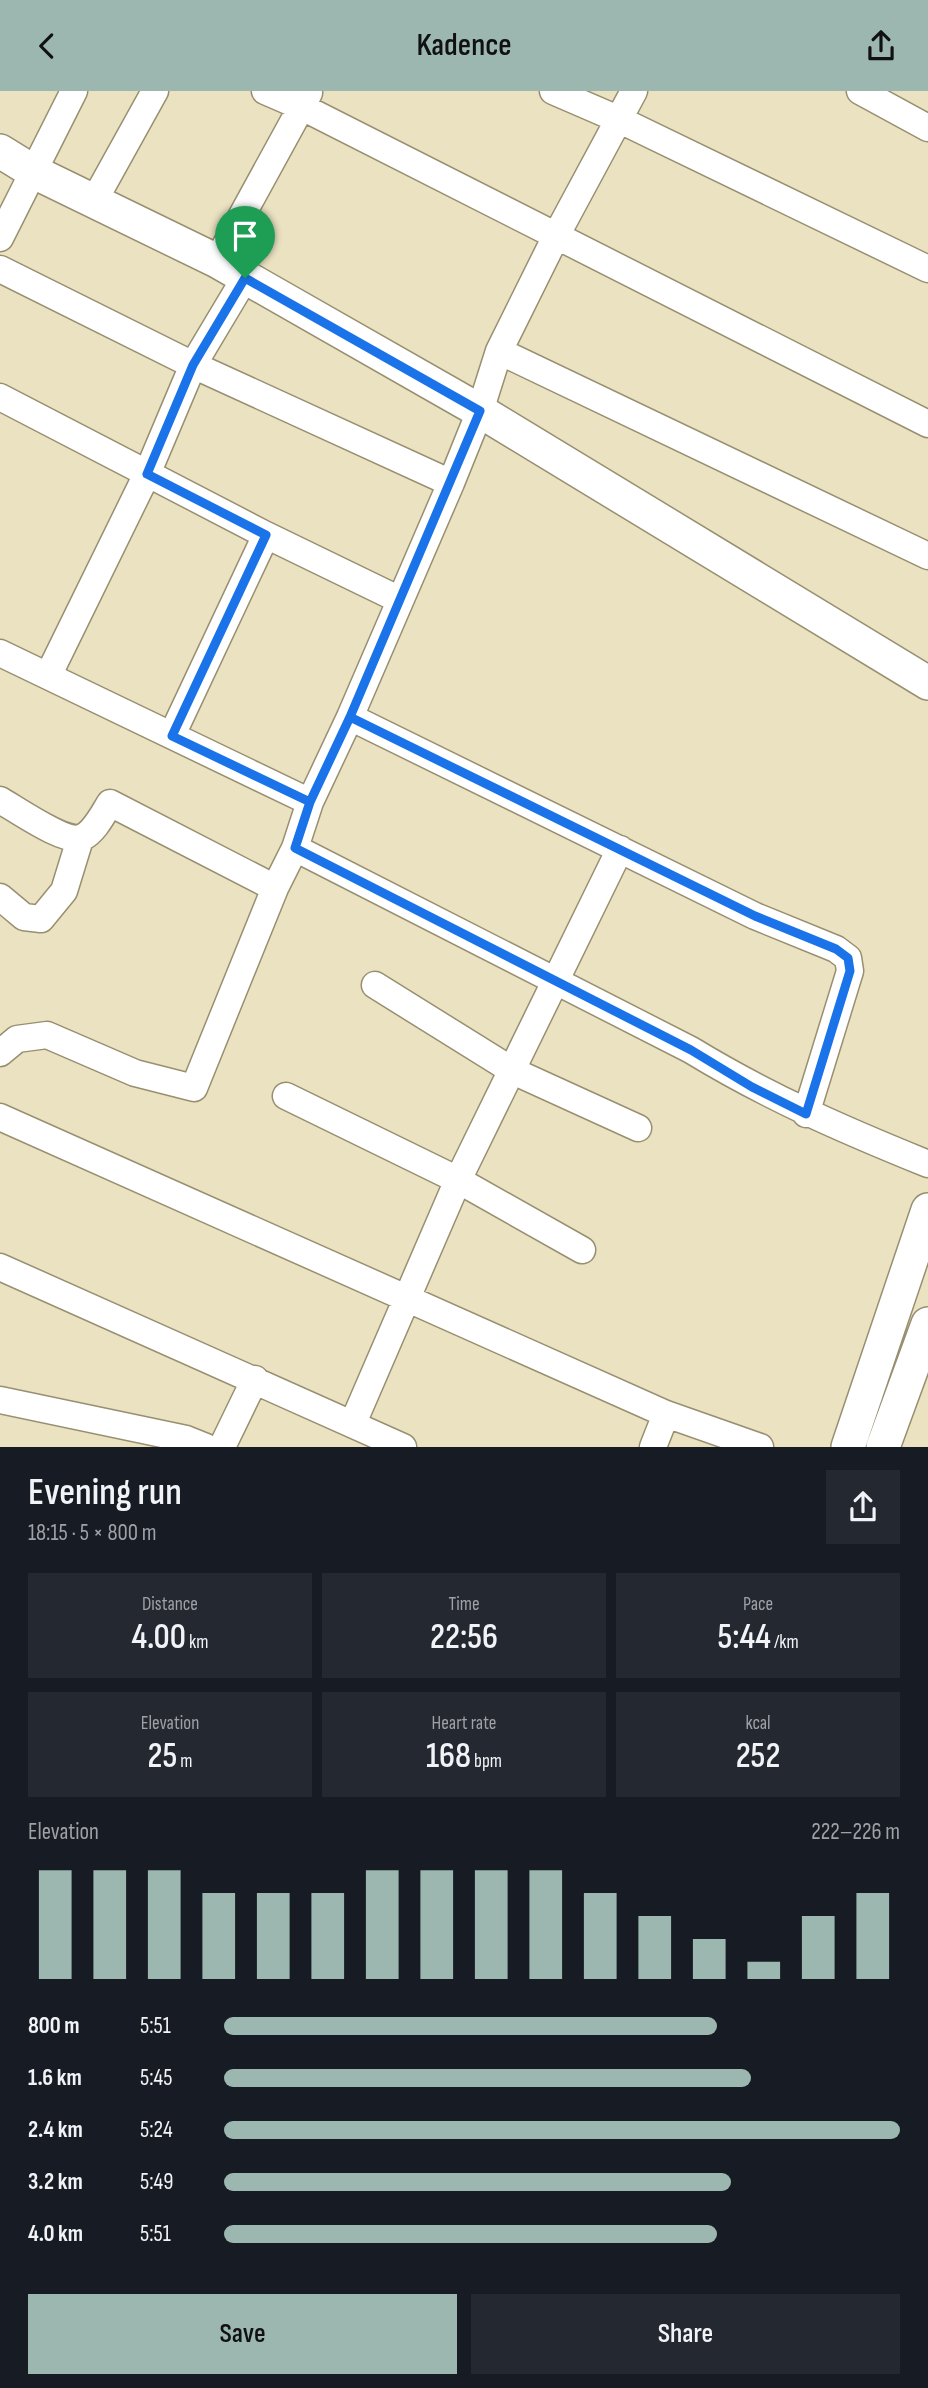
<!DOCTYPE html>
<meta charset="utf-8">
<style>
body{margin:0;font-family:"Sofia Sans Condensed",sans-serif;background:#242831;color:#f1f3f6;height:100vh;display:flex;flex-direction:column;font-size:26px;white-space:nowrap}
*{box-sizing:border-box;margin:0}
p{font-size:23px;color:#9ea1a6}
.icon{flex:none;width:38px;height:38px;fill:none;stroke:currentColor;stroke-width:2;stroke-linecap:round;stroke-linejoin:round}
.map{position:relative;height:1356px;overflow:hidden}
.drawer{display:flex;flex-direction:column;background:#171b24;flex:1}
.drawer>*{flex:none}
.pin{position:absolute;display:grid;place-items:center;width:60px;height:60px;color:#fff;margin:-72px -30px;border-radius:50% 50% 50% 0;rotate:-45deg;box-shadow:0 0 7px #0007}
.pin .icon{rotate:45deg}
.round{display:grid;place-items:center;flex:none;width:74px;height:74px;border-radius:0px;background:#242831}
.overview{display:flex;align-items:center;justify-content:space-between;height:119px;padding:0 28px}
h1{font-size:38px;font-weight:600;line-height:52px}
.stats{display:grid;grid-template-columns:repeat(3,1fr);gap:10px;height:119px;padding:7px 28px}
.stats div{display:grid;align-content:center;border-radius:0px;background:#242831;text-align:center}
.stats b{font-size:35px;font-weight:600}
.stats small{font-size:19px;font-weight:400}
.stats p{font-size:19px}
.chart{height:196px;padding:14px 28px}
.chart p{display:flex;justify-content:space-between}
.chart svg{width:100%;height:126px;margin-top:7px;stroke:#9bb7af;stroke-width:6}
.button{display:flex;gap:14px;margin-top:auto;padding:14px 28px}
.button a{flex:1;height:80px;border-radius:0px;background:#9bb7af;color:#111;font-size:28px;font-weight:600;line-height:80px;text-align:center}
.button a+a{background:#242831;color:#f1f3f6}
ul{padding:0 28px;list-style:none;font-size:23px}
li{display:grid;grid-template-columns:112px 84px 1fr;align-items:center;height:52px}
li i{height:18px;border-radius:9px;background:#9bb7af}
header{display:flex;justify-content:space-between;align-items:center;height:91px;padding:0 28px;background:#9bb7af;color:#111;font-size:32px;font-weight:600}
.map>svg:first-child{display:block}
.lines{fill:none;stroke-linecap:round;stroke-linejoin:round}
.minor-casing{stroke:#988f71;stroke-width:29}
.tertiary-casing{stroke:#988f71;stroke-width:36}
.minor{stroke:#fff;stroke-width:26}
.tertiary{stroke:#fff;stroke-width:33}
.route-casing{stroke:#fff;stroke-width:14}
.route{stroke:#1a73e8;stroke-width:9}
</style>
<header><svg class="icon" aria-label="back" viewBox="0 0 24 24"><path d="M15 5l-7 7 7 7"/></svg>Kadence<svg class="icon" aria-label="share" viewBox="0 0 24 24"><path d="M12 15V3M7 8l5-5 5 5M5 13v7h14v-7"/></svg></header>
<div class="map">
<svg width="928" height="1356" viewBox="0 0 928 1356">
<rect width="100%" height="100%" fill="#ebe2c2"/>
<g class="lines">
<defs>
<path id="minor" d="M 265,0 L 302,16 L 928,333
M 553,0 L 620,29 L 928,178
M 860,0 L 928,37
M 94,110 L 155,0
M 0,147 L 74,0
M 217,170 L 309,2
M 0,178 L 193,274 L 451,392
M 499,260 L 928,465
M 0,306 L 266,444 L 400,509
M 0,562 L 310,711
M 48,585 L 147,383 L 193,274 L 245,187
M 350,626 L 755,825 L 836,858 L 848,867 L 850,880 L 806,1023
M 172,644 L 266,444
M 0,709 C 16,718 67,754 83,746 C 95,740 103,723 110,712 L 275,797
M 295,757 L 691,959 C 768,1006 844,1039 928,1073
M 0,806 L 24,826 L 41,828 L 64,800 L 80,748
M 375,894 L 513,980 L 638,1037
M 0,962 L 17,948 L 47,944 L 135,982 L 194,997 L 275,797 L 295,757 L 310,711 L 350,626 L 451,392 L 480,320 L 499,260 L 556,145 L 634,0
M 286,1005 L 458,1089 L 582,1159
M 0,1026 L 666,1323 L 760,1356
M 0,1176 L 403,1356
M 0,1309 L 186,1348 L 206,1356
M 353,1332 L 458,1089 L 620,758
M 222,1356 L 255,1288
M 653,1356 L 666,1323"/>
<path id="tertiary" d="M 0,60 L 34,81 L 217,170 L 480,320 L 928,592
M 848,1356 L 928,1119
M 883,1356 L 928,1233"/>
</defs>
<use href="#minor" class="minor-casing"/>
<use href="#tertiary" class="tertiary-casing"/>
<use href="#minor" class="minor"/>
<use href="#tertiary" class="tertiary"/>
</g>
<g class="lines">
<defs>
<path id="route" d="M 245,187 L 480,320 L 350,626 L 310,711 L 295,757 L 691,959 L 752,996 L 806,1023 L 850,880 L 848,867 L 836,858 L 755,825 L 350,626 L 310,711 L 172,645 L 266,444 L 147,383 L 193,274 L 245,187"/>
</defs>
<use href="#route" class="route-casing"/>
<use href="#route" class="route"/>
</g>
</svg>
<div class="pin" style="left:245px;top:187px;background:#1e9e55"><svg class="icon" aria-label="arrive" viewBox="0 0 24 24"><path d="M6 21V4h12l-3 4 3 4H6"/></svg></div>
</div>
<section class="drawer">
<div class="overview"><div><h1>Evening run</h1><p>18:15 · 5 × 800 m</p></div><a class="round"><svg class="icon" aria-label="share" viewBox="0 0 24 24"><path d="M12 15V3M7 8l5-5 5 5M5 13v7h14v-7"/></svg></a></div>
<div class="stats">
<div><p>Distance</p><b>4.00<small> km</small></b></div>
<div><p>Time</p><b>22:56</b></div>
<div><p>Pace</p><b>5:44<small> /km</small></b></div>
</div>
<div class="stats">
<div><p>Elevation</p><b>25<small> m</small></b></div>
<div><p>Heart rate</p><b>168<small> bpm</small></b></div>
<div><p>kcal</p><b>252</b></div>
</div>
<div class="chart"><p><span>Elevation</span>222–226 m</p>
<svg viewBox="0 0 160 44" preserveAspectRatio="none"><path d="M5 44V6M15 44V6M25 44V6M35 44V14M45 44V14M55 44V14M65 44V6M75 44V6M85 44V6M95 44V6M105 44V14M115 44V22M125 44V30M135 44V38M145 44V22M155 44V14"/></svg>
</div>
<ul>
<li><b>800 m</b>5:51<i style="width:73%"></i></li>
<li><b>1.6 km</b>5:45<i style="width:78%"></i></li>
<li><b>2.4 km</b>5:24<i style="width:100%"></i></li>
<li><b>3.2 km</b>5:49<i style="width:75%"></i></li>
<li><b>4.0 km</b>5:51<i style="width:73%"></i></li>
</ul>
<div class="button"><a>Save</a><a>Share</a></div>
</section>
